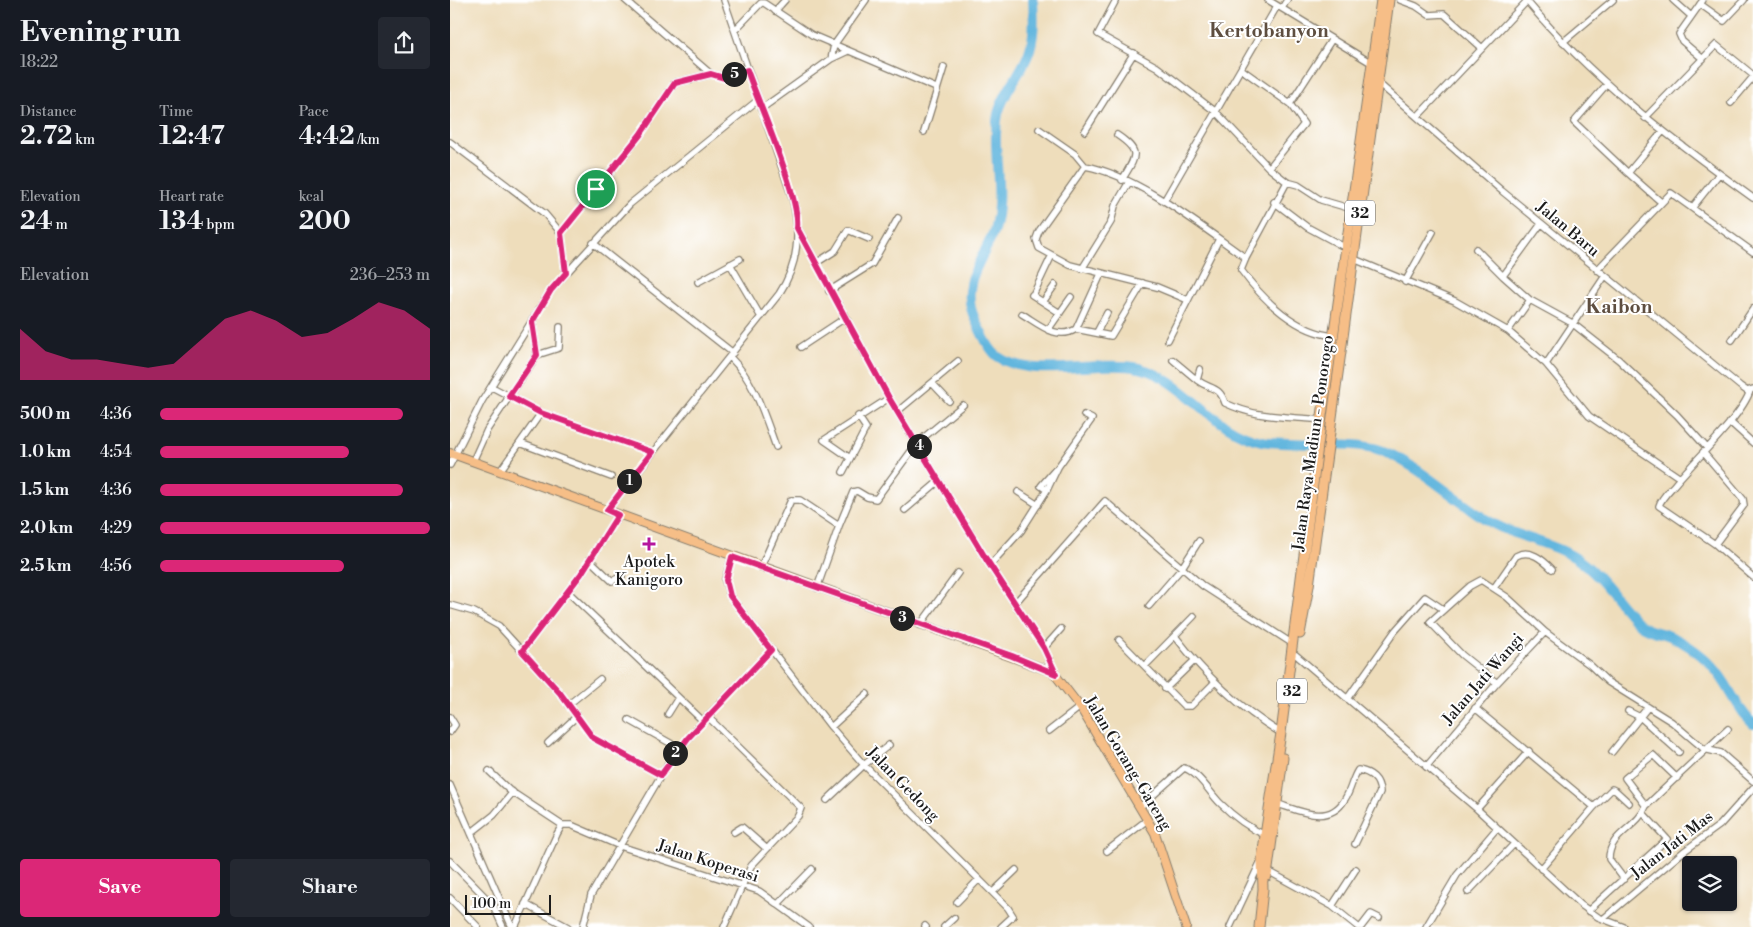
<!DOCTYPE html>
<meta charset="utf-8">
<style>
body{margin:0;font-family:"Libre Bodoni",serif;background:#242831;color:#f1f3f6;height:100vh;display:flex;flex-direction:column;font-size:19px;white-space:nowrap}
*{box-sizing:border-box;margin:0}
p{font-size:16px;color:#9ea1a6}
.icon{flex:none;width:28px;height:28px;fill:none;stroke:currentColor;stroke-width:2;stroke-linecap:round;stroke-linejoin:round}
.map{position:relative;flex:1;overflow:hidden}
.side{display:flex;flex-direction:column;background:#171b24;width:450px}
.side>*{flex:none}
.fabs{position:absolute;left:1232px;top:856px;display:grid;gap:10px}
.fabs a{display:grid;place-items:center;width:55px;height:55px;border-radius:5px;background:#171b24;box-shadow:0 1px 4px #0004;font-size:25px}
.scale{position:absolute;left:15px;bottom:12px;width:86px;box-sizing:border-box;padding-left:5px;border:2px solid #1c1c1c;border-top:0;font-size:14px;line-height:18px;white-space:nowrap;color:#1c1c1c;-webkit-text-stroke:4px #fff;paint-order:stroke}
.pin{position:absolute;display:grid;place-items:center;width:42px;height:42px;color:#fff;margin:-21px;border:2px solid #fff;border-radius:50%;box-shadow:0 1px 5px #0007}
.km{position:absolute;width:25px;height:25px;margin:-12px;border-radius:50%;background:#222;color:#fff;font-size:14px;line-height:25px;text-align:center}
.round{display:grid;place-items:center;flex:none;width:52px;height:52px;border-radius:5px;background:#242831}
.overview{display:flex;align-items:center;justify-content:space-between;height:85px;padding:0 20px}
h1{font-size:28px;font-weight:700;line-height:38px}
.figures{display:grid;grid-template-columns:repeat(3,1fr);gap:8px;height:85px;padding:5px 20px}
.figures div{display:grid;align-content:center}
.figures b{font-size:25px;font-weight:700}
.figures small{font-size:14px;font-weight:400}
.figures p{font-size:14px}
.chart{height:140px;padding:10px 20px}
.chart p{display:flex;justify-content:space-between}
.chart svg{width:100%;height:90px;margin-top:5px;fill:#db2777;opacity:.7}
.primary-button{display:flex;gap:10px;margin-top:auto;padding:10px 20px}
.primary-button a{flex:1;height:58px;border-radius:5px;background:#db2777;color:#fff;font-size:20px;font-weight:700;line-height:58px;text-align:center}
.primary-button a+a{background:#242831;color:#f1f3f6}
ul{padding:0 20px;list-style:none;font-size:16px}
li{display:grid;grid-template-columns:80px 60px 1fr;align-items:center;height:38px}
li i{height:12px;border-radius:6px;background:#db2777}
main{display:flex;flex:1;min-height:0}
.map>svg:first-child{display:block}
.lines{fill:none;stroke-linecap:round;stroke-linejoin:round}
.river{stroke:#62b6de;stroke-width:10}
.minor-casing{stroke:#857c6c;stroke-width:8}
.major-casing{stroke:#857c6c;stroke-width:10}
.highway-casing{stroke:#857c6c;stroke-width:11}
.minor{stroke:#fff;stroke-width:5.5}
.major{stroke:#f6be87;stroke-width:8}
.highway{stroke:#f6be87;stroke-width:9}
.route-casing{stroke:#fff;stroke-width:10}
.route{stroke:#db2777;stroke-width:6}
.poi-dot{fill:#b5179e;stroke:#fff;stroke-width:2}
.labels{text-anchor:middle;dominant-baseline:central;stroke-width:4;stroke-linejoin:round;paint-order:stroke}
.shield{fill:#fff;stroke:#606060;stroke-width:1}
.shield-label{font-size:15px;font-weight:bold;fill:#1c1c1c}
.street-label{font-size:16px;fill:#1c1c1c;stroke:#fff}
.poi-label{font-size:16px;fill:#1c1c1c;stroke:#fff}
.quarter-label{font-size:19px;font-weight:bold;fill:#5e4e40;stroke:#fff}
</style>
<main>
<section class="side">
<div class="overview"><div><h1>Evening run</h1><p>18:22</p></div><a class="round"><svg class="icon" aria-label="share" viewBox="0 0 24 24"><path d="M12 15V3M7 8l5-5 5 5M5 13v7h14v-7"/></svg></a></div>
<div class="figures">
<div><p>Distance</p><b>2.72<small> km</small></b></div>
<div><p>Time</p><b>12:47</b></div>
<div><p>Pace</p><b>4:42<small> /km</small></b></div>
</div>
<div class="figures">
<div><p>Elevation</p><b>24<small> m</small></b></div>
<div><p>Heart rate</p><b>134<small> bpm</small></b></div>
<div><p>kcal</p><b>200</b></div>
</div>
<div class="chart"><p><span>Elevation</span>236–253 m</p>
<svg viewBox="0 0 160 44" preserveAspectRatio="none"><path d="M0 44V19L10 30L20 34L30 34L40 36L50 38L60 36L70 25L80 14L90 10L100 15L110 23L120 21L130 14L140 6L150 10L160 19V44z"/></svg>
</div>
<ul>
<li><b>500 m</b>4:36<i style="width:90%"></i></li>
<li><b>1.0 km</b>4:54<i style="width:70%"></i></li>
<li><b>1.5 km</b>4:36<i style="width:90%"></i></li>
<li><b>2.0 km</b>4:29<i style="width:100%"></i></li>
<li><b>2.5 km</b>4:56<i style="width:68%"></i></li>
</ul>
<div class="primary-button"><a>Save</a><a>Share</a></div>
</section>
<div class="map">
<svg width="1303" height="927" viewBox="0 0 1303 927">
<rect width="100%" height="100%" fill="#fff"/>
<filter id="ink" filterUnits="userSpaceOnUse"><feTurbulence type="fractalNoise" baseFrequency=".02" numOctaves="2"/><feDisplacementMap in="SourceGraphic" scale="10" xChannelSelector="R" yChannelSelector="G"/><feConvolveMatrix kernelMatrix="1 2 1 2 8 2 1 2 1" color-interpolation-filters="sRGB"/></filter>
<filter id="wash" filterUnits="userSpaceOnUse"><feTurbulence type="fractalNoise" baseFrequency=".0096" numOctaves="4" result="noise"/><feDisplacementMap in="SourceGraphic" scale="20" xChannelSelector="R" yChannelSelector="G"/><feGaussianBlur stdDeviation="1.12" result="paint"/><feColorMatrix in="noise" values="0 0 0 0 0 0 0 0 0 0 0 0 0 0 0 0 0 1.4 0 .05"/><feComposite in="paint" operator="in"/></filter>
<g filter="url(#wash)">
<rect width="100%" height="100%" fill="#edb"/>
<g class="lines">
<path class="river" d="M 583,0 C 584,18 585,38 578,55 C 570,75 553,93 548,114 C 541,152 555,191 544,230 C 535,257 514,277 521,308 C 524,319 538,349 547,356 C 581,381 649,359 689,368 C 737,380 761,431 812,441 C 846,447 903,439 933,451 C 969,466 1001,497 1034,518 C 1065,539 1105,541 1134,564 C 1156,581 1169,606 1190,625 C 1197,630 1203,631 1211,633 C 1229,638 1251,653 1263,667 C 1279,684 1286,708 1303,724"/>
</g>
</g>
<g filter="url(#ink)">
<g class="lines">
<defs>
<path id="minor" d="M 175,0 L 261,74 L 275,78 L 297,70
M 666,0 L 648,34 L 707,67 L 766,112 L 819,168 L 837,182 L 796,258 L 791,270 C 813,300 847,333 885,336
M 818,0 L 923,64
M 950,0 L 966,6 L 979,15 L 994,14 L 1031,47
M 1076,0 C 1140,78 1221,139 1303,198
M 1223,0 L 1241,16
M 1250,4 L 1274,21 L 1294,0
M 832,8 L 837,0
M 325,11 L 335,0
M 285,30 L 311,3 L 314,3 L 362,35 L 486,88
M 1113,42 L 1163,0
M 381,59 L 398,51
M 1253,59 L 1232,41 L 1229,34 L 1253,0
M 791,69 L 840,104
M 926,81 L 1052,191 L 1290,386 L 1297,391 L 1303,389
M 1157,84 L 1124,122 L 1178,173
M 1281,103 L 1303,77
M 311,109 L 381,59 L 384,45 L 416,0
M 968,116 L 1077,1
M 1195,118 L 1266,45 L 1303,75
M 589,129 L 625,154 L 635,166
M 635,131 L 684,53
M 474,132 L 494,67
M 667,135 C 692,152 686,156 672,180
M 0,142 L 95,214 L 111,233
M 635,166 L 589,231 L 586,239 L 589,248 L 620,265 L 707,287 L 738,300
M 635,166 C 687,175 752,227 796,258
M 819,168 L 854,124 L 840,104 L 882,39
M 837,182 L 848,185 L 871,200 L 902,209
M 714,201 L 827,6
M 824,202 L 857,227 L 898,249
M 1211,202 L 1178,173 L 1213,131
M 1242,208 L 1269,174
M 1091,224 L 1053,276 L 1080,300 L 1122,323 L 1169,360 L 1227,415 L 1257,448
M 348,229 L 439,398 L 536,559 L 594,648 L 606,675
M 143,243 L 283,353
M 1026,249 L 1053,276
M 904,259 L 1005,301 L 1058,331 L 1096,364 L 1139,416 L 1230,478
M 366,263 L 385,251 L 398,230 L 419,239
M 280,264 L 311,317
M 632,269 L 661,222 L 665,206 L 679,182
M 1147,270 L 1221,193 L 1303,252
M 116,273 L 111,233 L 190,135 L 225,83 L 261,74
M 248,282 L 290,259
M 955,282 L 983,232
M 379,291 L 422,264 L 448,218
M 582,295 L 610,313
M 583,295 L 602,255
M 593,302 L 605,285
M 572,314 C 589,324 607,341 626,329 L 651,274
M 82,322 L 87,355
M 626,329 L 661,336 L 693,283
M 598,330 L 621,297
M 1058,331 L 1080,300
M 647,332 L 657,313
M 718,340 L 769,239
M 1282,340 L 1303,309
M 351,347 L 395,318
M 280,357 C 305,382 314,414 326,447
M 723,360 L 747,380
M 1096,364 L 1155,276
M 750,369 L 747,380 C 760,390 769,385 775,403 C 809,419 835,416 871,420
M 482,383 L 499,401
M 42,387 L 91,413 L 203,452
M 1300,391 C 1292,416 1243,462 1225,484 C 1219,491 1211,498 1209,506 L 1265,544 L 1303,577
M 448,411 L 508,361
M 1280,422 L 1303,443
M 70,443 L 161,477
M 1253,452 L 1293,499 L 1294,505 L 1265,544
M 400,458 L 374,440 L 439,398
M 23,461 L 37,430 L 87,355 L 109,348 L 110,327
M 0,465 L 32,401 L 101,290 L 180,204 L 308,100
M 50,471 L 91,413
M 393,472 L 416,428 L 408,416
M 597,490 L 591,486 L 605,470
M 568,492 L 588,505
M 157,510 L 329,294 C 349,264 351,231 342,197 L 274,0
M 455,510 L 489,481
M 282,557 L 275,580 L 280,596 L 381,727 L 414,765 L 558,908 L 563,916 L 551,927
M 140,560 L 162,581 L 172,576
M 540,565 L 571,531 L 597,490 L 608,467 L 642,419 L 634,415
M 311,567 L 341,500 L 350,500 L 389,526 L 403,492 L 407,491 L 417,497 L 426,499 L 467,443 L 513,405
M 367,588 L 389,526
M 1044,588 L 1066,556 C 1080,548 1093,560 1102,569
M 118,592 L 253,721
M 565,603 L 655,501 L 753,586 L 843,644
M 0,605 L 24,612 L 49,626 L 110,693 L 143,738 L 211,775
M 699,606 L 731,569 L 749,541
M 470,625 L 508,573
M 1095,632 L 1140,665 L 1158,682 L 1222,722 L 1254,749 L 1271,753 L 1303,781
M 725,636 C 755,675 789,708 831,733
M 669,640 L 734,706 L 741,706 L 765,682
M 594,648 L 611,629
M 72,651 L 131,574 L 168,515
M 846,655 L 1027,809 L 1131,905 L 1148,917 L 1174,927
M 695,666 L 744,616
M 715,689 L 744,661
M 897,699 L 945,631 L 975,597 L 993,609
M 118,705 L 150,679
M 1025,708 L 1144,807 L 1091,869
M 1178,711 L 1190,717 L 1229,752
M 218,714 L 228,698
M 0,717 L 5,725 L 0,732
M 258,717 L 351,808 L 348,816 L 301,866 L 274,927
M 179,720 L 229,748
M 381,727 L 417,694
M 599,731 L 630,707
M 98,743 L 126,717
M 1162,752 L 1198,707
M 976,767 L 1047,683 L 1095,632 L 1057,597 L 1031,580 L 1020,586 L 980,622 L 1012,655 L 1047,683
M 39,771 L 59,790 L 112,825
M 0,785 L 62,927
M 377,800 L 414,765 L 439,745
M 825,803 C 848,810 879,827 895,799 C 901,790 902,779 908,770 C 920,772 929,778 930,792 L 905,844
M 1196,806 L 1175,778 L 1203,755 L 1227,778
M 690,807 L 734,768 C 749,773 759,792 770,803 C 782,815 799,828 815,835
M 1144,807 L 1162,789 L 1166,791 L 1179,803
M 1027,809 L 1079,751
M 284,832 L 292,827 L 317,849
M 21,833 L 44,815 L 63,792
M 657,851 L 697,820
M 0,861 L 43,905 L 53,927
M 818,871 L 882,906 L 908,927
M 1174,879 L 1159,859 C 1159,833 1188,828 1196,806 L 1278,729
M 543,892 L 566,870
M 1018,892 L 1064,844
M 0,898 L 28,927
M 507,902 L 529,879
M 75,904 L 118,927
M 328,904 L 362,869
M 882,906 L 906,869
M 1138,911 L 1217,839 L 1193,813
M 1153,919 L 1233,852 L 1270,825 L 1303,788
M 475,926 L 476,927
M 65,927 L 107,834 L 112,825 L 121,825 L 170,846 L 309,891 L 359,927
M 133,927 L 141,895 L 220,760 L 253,721 L 321,650
M 494,927 L 504,918
M 780,927 L 810,863
M 911,927 L 921,914 L 929,918
M 976,927 L 1007,875 L 1047,828"/>
<path id="major" d="M 0,453 L 603,672 L 630,707 L 705,833 L 736,927"/>
<path id="highway" d="M 850,634 L 859,586 L 939,0
M 817,876 L 833,758
M 809,927 L 813,889 L 812,859 L 815,835 L 831,733 L 871,423 L 931,0"/>
</defs>
<use href="#minor" class="minor-casing"/>
<use href="#major" class="major-casing"/>
<use href="#highway" class="highway-casing"/>
<use href="#minor" class="minor"/>
<use href="#major" class="major"/>
<use href="#highway" class="highway"/>
</g>
</g>
<g class="lines" filter="url(#ink)">
<defs>
<path id="route" d="M 297,70 C 308,102 351,199 347,228 L 439,398 L 536,559 L 594,648 L 606,674 L 562,656 L 282,557 L 276,580 L 280,596 L 321,650 L 238,738 L 211,775 L 143,738 L 110,693 L 72,651 L 131,574 L 168,515 L 157,510 L 202,452 L 91,413 L 59,396 L 87,355 L 82,322 L 101,290 L 116,273 L 111,233 L 190,135 L 225,83 L 261,74 L 274,78 Z"/>
</defs>
<use href="#route" class="route-casing"/>
<use href="#route" class="route"/>
</g>
<path class="poi-dot" d="M196.5 536.5h5v5h5v5h-5v5h-5v-5h-5v-5h5z"/>
<g class="labels">
<g class="shield">
<rect x="895" y="200.5" width="30" height="25" rx="4"/>
<rect x="827" y="678.5" width="30" height="25" rx="4"/>
</g>
<g class="shield-label">
<text x="910" y="213">32</text>
<text x="842" y="691">32</text>
</g>
<g class="street-label">
<text transform="translate(1118 229) rotate(40)">Jalan Baru</text>
<text transform="translate(863 443) rotate(-82)">Jalan Raya Madiun - Ponorogo</text>
<text transform="translate(1033 679) rotate(-49)">Jalan Jati Wangi</text>
<text transform="translate(678 763) rotate(59)">Jalan Gorang-Gareng</text>
<text transform="translate(453 784) rotate(46)">Jalan Gedong</text>
<text transform="translate(1222 845) rotate(-38)">Jalan Jati Mas</text>
<text transform="translate(258 861) rotate(18)">Jalan Koperasi</text>
</g>
<g class="poi-label">
<text x="199" y="562">Apotek<tspan x="199" dy="18">Kanigoro</tspan></text>
</g>
<g class="quarter-label">
<text x="819" y="31">Kertobanyon</text>
<text x="1169" y="307">Kaibon</text>
</g>
</g>
</svg>
<div class="fabs">
<a><svg class="icon" aria-label="layers" viewBox="0 0 24 24"><path d="M12 4l9 5-9 5-9-5zM3 14l9 5 9-5"/></svg></a>
</div>
<div class="scale">100 m</div>
<div class="pin" style="left:146px;top:189px;background:#1e9e55"><svg class="icon" aria-label="arrive" viewBox="0 0 24 24"><path d="M6 21V4h12l-3 4 3 4H6"/></svg></div>
<b class="km" style="left:179px;top:481px">1</b>
<b class="km" style="left:225px;top:753px">2</b>
<b class="km" style="left:452px;top:618px">3</b>
<b class="km" style="left:469px;top:446px">4</b>
<b class="km" style="left:284px;top:74px">5</b>
</div>
</main>
